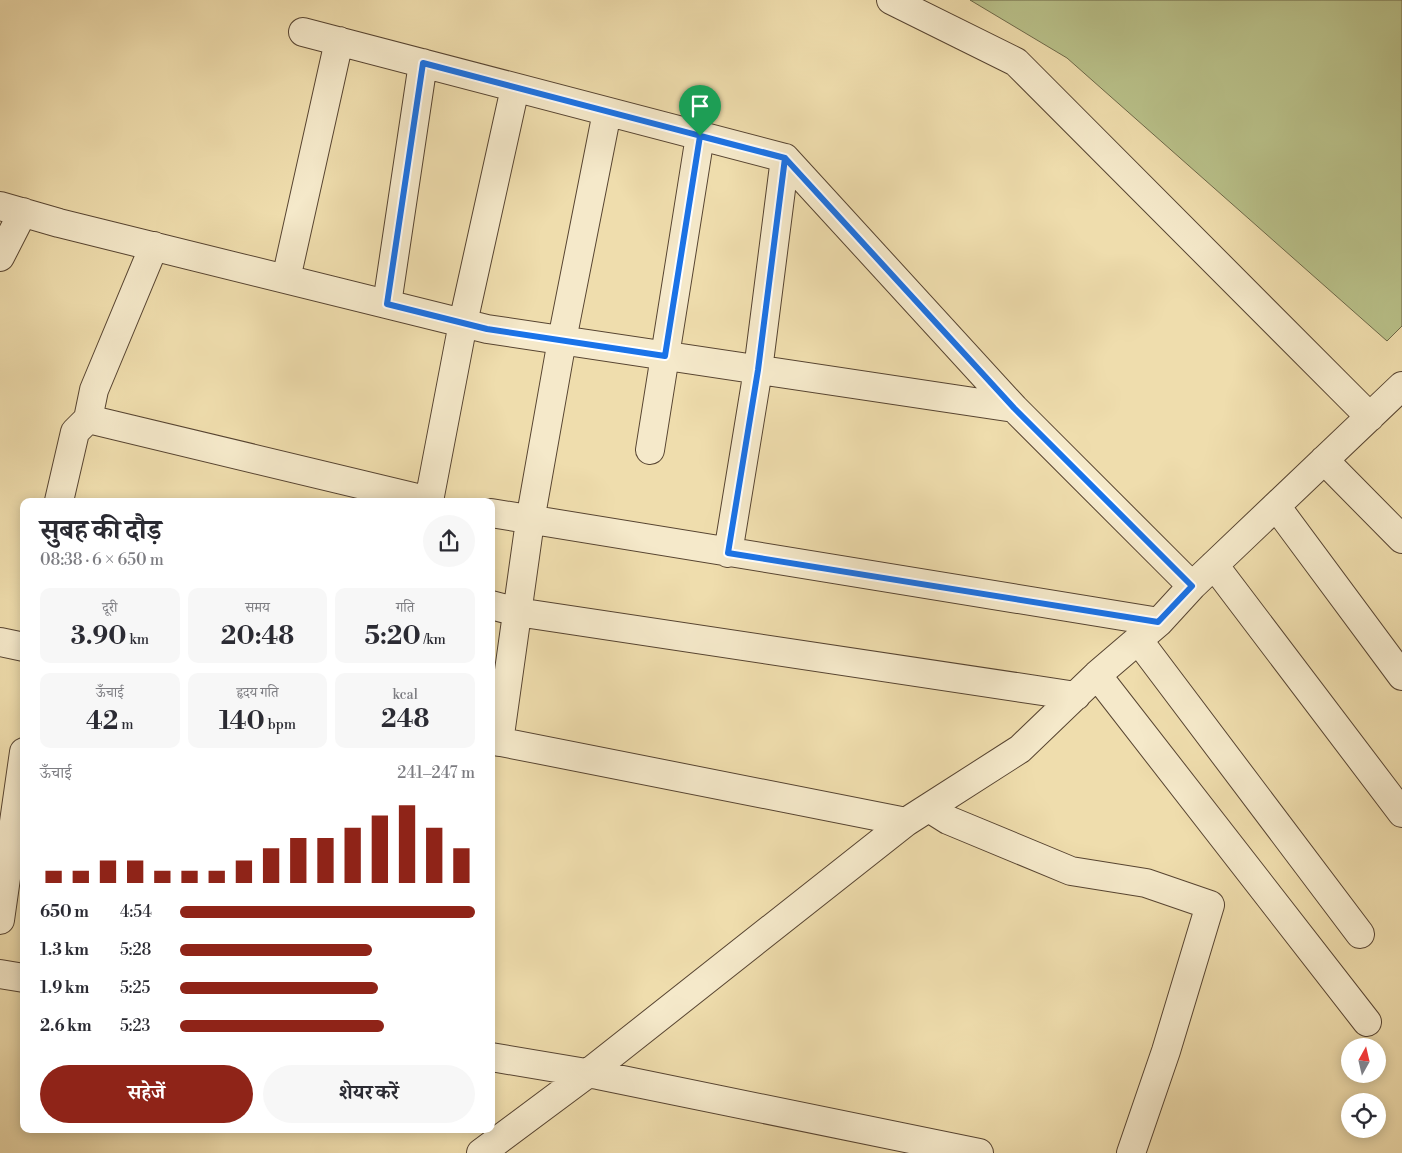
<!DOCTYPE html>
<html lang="hi">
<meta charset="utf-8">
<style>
body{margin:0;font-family:"Libre Bodoni","Noto Serif Devanagari",serif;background:#f7f7f7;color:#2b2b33;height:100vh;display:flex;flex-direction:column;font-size:19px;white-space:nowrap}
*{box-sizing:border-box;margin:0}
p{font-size:16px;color:#7c7c81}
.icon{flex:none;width:28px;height:28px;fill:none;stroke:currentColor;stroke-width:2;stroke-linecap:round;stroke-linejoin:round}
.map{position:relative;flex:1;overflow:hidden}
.drawer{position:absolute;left:20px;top:498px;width:475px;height:635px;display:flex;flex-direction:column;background:#fff;border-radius:10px;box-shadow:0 2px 12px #0003}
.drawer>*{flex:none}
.needle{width:32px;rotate:8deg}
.controls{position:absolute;left:1341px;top:1038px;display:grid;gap:10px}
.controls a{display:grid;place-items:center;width:45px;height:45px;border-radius:50%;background:#fff;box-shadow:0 2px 12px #0003;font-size:25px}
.pin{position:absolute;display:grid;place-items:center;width:42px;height:42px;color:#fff;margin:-51px -21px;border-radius:50% 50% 50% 0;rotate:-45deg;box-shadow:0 0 5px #0007}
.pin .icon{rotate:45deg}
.round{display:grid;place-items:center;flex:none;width:52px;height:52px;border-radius:26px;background:#f7f7f7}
.overview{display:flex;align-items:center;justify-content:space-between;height:85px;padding:0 20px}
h1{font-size:28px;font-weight:700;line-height:38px}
.metrics{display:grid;grid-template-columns:repeat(3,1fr);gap:8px;height:85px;padding:5px 20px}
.metrics div{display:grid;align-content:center;border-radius:10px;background:#f7f7f7;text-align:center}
.metrics b{font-size:25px;font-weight:700}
.metrics small{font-size:14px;font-weight:400}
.metrics p{font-size:14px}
.chart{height:140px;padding:10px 20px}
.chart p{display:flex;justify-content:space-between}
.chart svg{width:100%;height:90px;margin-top:5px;stroke:#8f2418;stroke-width:6}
.cta{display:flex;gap:10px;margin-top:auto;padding:10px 20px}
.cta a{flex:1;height:58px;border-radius:30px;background:#8f2418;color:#fff;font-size:20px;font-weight:700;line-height:58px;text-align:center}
.cta a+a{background:#f7f7f7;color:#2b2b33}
ul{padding:0 20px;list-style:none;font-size:16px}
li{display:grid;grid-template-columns:80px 60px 1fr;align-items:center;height:38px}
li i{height:12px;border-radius:6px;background:#8f2418}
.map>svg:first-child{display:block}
.green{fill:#b9c18a;stroke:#6e6949}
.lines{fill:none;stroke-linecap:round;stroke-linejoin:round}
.minor-casing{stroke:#574431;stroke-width:30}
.minor{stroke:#f5e9ca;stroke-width:28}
.route-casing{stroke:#fff;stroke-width:10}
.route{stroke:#1a73e8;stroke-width:6}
</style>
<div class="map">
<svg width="1402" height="1153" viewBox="0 0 1402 1153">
<rect width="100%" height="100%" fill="#efddad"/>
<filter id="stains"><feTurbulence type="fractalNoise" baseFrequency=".004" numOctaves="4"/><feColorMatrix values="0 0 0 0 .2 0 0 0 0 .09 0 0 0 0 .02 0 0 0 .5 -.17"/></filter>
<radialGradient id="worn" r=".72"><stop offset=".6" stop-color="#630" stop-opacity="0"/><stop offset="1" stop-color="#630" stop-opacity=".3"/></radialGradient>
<path class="green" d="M 970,0 L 1402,0 L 1402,326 L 1387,341 L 1067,58 Z"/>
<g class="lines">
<defs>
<path id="minor" d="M 891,0 L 1016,62 L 1370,417
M 303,32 L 785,158 L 1014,408 L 1192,586
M 0,206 L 59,223 L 487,329 L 1014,408
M 0,257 L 23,212
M 286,279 L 339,41
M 387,304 L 423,63
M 88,419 L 430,501
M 650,450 L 700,136
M 1324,460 L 1402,539
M 59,501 L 75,432 L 88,419 L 94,390 L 154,246
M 429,501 L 463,323 L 515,88
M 1276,506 L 1402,676
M 491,513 L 1159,622
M 728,553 L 758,370 L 785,158
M 1214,565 L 1402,813
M 491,605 L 517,612 L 1076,696
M 1139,641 L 1360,934
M 0,642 L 24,647
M 1097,675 L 1367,1022
M 491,740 L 906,822
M 499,742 L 530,521 L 562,340 L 607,112
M 929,808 L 948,820 L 1071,871 L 1146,883 L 1210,905 L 1166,1051 L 1131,1153
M 0,920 L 24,752
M 0,974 L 24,978
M 491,1057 L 598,1075 L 979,1153
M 481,1153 L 587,1074 L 906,822 L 1020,749 L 1097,675 L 1159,622 L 1192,586 L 1402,386"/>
</defs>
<use href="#minor" class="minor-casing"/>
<use href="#minor" class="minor"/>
</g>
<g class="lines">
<defs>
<path id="route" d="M 700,136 L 665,356 L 487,329 L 387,304 L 423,63 L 785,158 L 1014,408 L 1192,586 L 1158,622 L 728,553 L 758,370 L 785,158 L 700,136"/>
</defs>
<use href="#route" class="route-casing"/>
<use href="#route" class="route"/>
</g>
<rect width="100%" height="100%" filter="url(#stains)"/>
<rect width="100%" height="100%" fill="url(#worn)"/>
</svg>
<div class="controls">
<a><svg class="needle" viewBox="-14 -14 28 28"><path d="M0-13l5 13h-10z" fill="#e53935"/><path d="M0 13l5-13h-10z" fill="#7c7c81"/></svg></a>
<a><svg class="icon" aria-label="locate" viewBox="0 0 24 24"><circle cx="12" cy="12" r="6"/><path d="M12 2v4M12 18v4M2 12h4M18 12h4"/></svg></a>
</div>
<div class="pin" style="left:700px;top:136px;background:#1e9e55"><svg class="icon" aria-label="arrive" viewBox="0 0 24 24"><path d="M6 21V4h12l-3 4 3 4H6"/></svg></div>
<section class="drawer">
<div class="overview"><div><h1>सुबह की दौड़</h1><p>08:38 · 6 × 650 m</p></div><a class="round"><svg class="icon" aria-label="share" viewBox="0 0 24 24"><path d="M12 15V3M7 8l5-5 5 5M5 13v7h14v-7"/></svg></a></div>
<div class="metrics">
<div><p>दूरी</p><b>3.90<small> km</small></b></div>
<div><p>समय</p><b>20:48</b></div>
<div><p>गति</p><b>5:20<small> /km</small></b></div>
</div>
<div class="metrics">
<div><p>ऊँचाई</p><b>42<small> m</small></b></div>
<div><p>हृदय गति</p><b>140<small> bpm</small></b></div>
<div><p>kcal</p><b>248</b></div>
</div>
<div class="chart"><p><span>ऊँचाई</span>241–247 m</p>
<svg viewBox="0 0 160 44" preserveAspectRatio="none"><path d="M5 44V38M15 44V38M25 44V33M35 44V33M45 44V38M55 44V38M65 44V38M75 44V33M85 44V27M95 44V22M105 44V22M115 44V17M125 44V11M135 44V6M145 44V17M155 44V27"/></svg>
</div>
<ul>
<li><b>650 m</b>4:54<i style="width:100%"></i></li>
<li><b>1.3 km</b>5:28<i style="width:65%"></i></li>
<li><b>1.9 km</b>5:25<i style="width:67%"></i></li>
<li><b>2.6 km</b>5:23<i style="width:69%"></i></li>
</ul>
<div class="cta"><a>सहेजें</a><a>शेयर करें</a></div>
</section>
</div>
